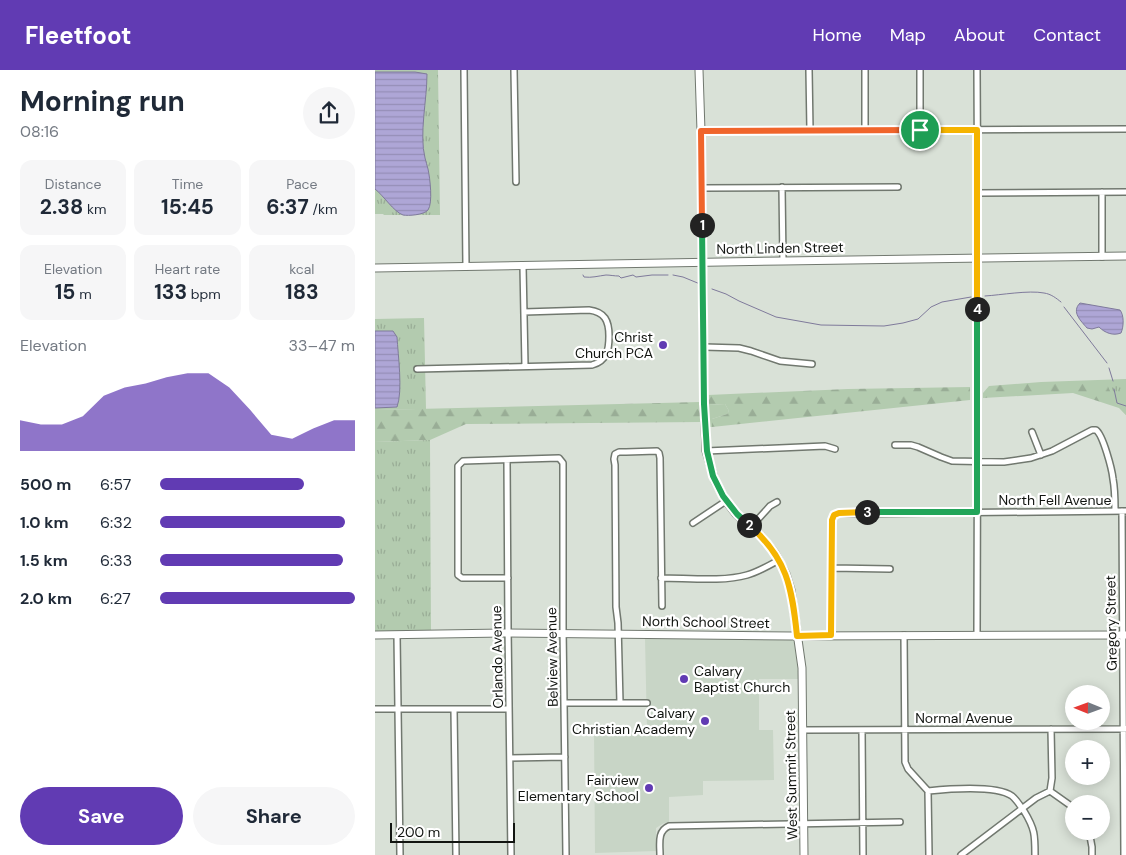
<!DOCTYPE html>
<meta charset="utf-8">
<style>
body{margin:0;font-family:"DM Sans",sans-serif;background:#f6f6f7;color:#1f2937;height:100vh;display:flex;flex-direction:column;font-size:19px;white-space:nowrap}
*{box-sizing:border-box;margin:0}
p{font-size:16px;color:#747a83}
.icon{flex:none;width:28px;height:28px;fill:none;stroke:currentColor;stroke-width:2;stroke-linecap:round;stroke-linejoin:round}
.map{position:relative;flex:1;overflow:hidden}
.details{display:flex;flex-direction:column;background:#fff;width:375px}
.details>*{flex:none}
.needle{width:32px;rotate:271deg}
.buttons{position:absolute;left:690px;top:615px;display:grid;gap:10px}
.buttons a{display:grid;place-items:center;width:45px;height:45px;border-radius:50%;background:#fff;box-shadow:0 2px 12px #0003;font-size:25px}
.scale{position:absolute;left:15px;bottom:12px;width:125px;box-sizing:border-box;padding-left:5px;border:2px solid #121511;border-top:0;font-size:14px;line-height:18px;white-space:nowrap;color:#121511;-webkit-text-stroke:4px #fff;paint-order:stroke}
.pin{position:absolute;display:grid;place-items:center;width:42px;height:42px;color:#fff;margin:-21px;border:2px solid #fff;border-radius:50%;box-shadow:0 1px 5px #0007}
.km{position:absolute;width:25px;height:25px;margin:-12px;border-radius:50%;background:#222;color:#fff;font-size:14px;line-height:25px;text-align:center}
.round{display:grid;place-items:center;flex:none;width:52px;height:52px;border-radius:26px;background:#f6f6f7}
.headline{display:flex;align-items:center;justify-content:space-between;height:85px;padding:0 20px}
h1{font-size:28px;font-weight:700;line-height:38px}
.metrics{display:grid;grid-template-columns:repeat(3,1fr);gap:8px;height:85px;padding:5px 20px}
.metrics div{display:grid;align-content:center;border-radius:12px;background:#f6f6f7;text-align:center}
.metrics b{font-size:21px;font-weight:700}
.metrics small{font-size:14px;font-weight:400}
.metrics p{font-size:14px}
.chart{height:140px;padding:10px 20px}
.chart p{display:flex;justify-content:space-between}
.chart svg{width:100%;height:90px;margin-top:5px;fill:#613bb3;opacity:.7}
.primary-button{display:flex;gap:10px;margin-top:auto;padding:10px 20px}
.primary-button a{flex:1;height:58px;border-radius:30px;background:#613bb3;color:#fff;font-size:20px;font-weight:700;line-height:58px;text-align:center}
.primary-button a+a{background:#f6f6f7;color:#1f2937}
ul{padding:0 20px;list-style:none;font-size:16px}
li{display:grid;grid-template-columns:80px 60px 1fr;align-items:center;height:38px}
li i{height:12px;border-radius:6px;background:#613bb3}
header{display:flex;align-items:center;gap:30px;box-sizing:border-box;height:70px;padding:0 25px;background:#613bb3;color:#fff}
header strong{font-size:24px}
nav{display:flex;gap:28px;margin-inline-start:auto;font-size:18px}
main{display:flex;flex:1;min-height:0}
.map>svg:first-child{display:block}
.built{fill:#c8d5c6}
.green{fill:#b3cbaf}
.forest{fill:url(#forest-firs)}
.park{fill:url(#park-tufts)}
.water{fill:url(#water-rules);stroke:#7f7a9b}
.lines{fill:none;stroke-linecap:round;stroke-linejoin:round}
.stream{stroke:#7f7a9b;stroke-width:1}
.street-casing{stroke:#71786f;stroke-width:8}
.secondary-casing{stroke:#71786f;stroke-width:9}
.street{stroke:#fff;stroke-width:5}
.secondary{stroke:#fff;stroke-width:7}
.split-1-casing{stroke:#fff;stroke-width:10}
.split-2-casing{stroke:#fff;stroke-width:10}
.split-3-casing{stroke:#fff;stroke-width:10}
.split-4-casing{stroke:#fff;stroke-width:10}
.split-5-casing{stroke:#fff;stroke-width:10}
.split-1{stroke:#f0652b;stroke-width:6}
.split-2{stroke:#22a559;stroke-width:6}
.split-3{stroke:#f5b400;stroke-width:6}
.split-4{stroke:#22a559;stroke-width:6}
.split-5{stroke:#f5b400;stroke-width:6}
.poi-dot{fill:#613bb3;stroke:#fff;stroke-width:2}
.labels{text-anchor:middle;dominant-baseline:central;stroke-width:4.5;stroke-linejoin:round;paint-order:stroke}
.street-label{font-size:14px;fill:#121511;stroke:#fff}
.poi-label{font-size:14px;fill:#121511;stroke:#fff;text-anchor:end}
</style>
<header>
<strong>Fleetfoot</strong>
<nav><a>Home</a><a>Map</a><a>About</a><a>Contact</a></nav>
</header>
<main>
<section class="details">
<div class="headline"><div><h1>Morning run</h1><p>08:16</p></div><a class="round"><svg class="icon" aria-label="share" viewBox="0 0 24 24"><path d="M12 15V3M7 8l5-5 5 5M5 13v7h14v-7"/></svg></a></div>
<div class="metrics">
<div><p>Distance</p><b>2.38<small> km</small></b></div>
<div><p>Time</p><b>15:45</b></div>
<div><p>Pace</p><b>6:37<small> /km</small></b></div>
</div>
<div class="metrics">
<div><p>Elevation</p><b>15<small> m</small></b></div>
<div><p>Heart rate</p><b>133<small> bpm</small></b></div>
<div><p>kcal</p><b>183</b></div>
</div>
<div class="chart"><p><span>Elevation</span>33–47 m</p>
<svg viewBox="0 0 160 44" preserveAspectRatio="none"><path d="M0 44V29L10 31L20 31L30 27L40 17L50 13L60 11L70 8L80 6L90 6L100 13L110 24L120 36L130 38L140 33L150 29L160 29V44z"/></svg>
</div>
<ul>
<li><b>500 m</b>6:57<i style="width:74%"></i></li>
<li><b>1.0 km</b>6:32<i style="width:95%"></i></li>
<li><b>1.5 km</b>6:33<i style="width:94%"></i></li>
<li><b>2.0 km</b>6:27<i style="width:100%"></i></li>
</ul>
<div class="primary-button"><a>Save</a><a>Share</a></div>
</section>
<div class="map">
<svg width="751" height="785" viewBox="0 0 751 785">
<defs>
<pattern id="forest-firs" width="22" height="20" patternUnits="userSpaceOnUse" patternTransform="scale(1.25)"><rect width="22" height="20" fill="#b3cbaf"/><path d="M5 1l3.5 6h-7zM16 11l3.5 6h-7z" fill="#99ad96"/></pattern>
<pattern id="park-tufts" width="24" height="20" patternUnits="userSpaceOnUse" patternTransform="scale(1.25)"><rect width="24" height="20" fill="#b3cbaf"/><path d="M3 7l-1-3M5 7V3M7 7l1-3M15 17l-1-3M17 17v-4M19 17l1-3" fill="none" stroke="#99ad96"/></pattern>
<pattern id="water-rules" width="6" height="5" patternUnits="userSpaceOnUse" patternTransform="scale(1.25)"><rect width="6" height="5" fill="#aea6d6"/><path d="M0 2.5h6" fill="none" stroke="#958eb7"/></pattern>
</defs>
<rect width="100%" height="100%" fill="#d9e1d7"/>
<path class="built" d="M 270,568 L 416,569 L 419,572 L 424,609 L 384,609 L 384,660 L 398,660 L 399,710 L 328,711 L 328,725 L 294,727 L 294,752 L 289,753 L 281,758 L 281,781 L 220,783 L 219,661 L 272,661 Z"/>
<path class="green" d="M 350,334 L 354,341 L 352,344 L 337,349 L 337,357 L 334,357 L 333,335 Z"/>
<path class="forest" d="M 751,309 L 751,345 L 744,338 L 698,323 L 608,328 L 608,323 L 614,316 L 666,312 Z
M 595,317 L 595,330 L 337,357 L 337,349 L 352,344 L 354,341 L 350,334 L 333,335 L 333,325 L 473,319 Z
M 325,332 L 326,352 L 91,354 L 55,370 L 0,372 L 0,340 Z"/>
<path class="park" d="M 0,0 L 63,0 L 65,145 L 9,145 L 8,144 L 0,144 Z
M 49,248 L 51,339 L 0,340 L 0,249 Z
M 751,313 L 751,345 C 742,336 737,326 732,314 Z
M 55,370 L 56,561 L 0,561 L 0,372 Z"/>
<path class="water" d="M 0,2 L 40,2 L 52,4 C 52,30 44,64 50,88 C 51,92 52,95 53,99 C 55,108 58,133 53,140 C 49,145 33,146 28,145 C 19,142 8,125 0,119 Z
M 705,233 L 745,240 C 749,245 749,256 746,263 C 738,266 730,263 724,257 L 717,259 L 712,258 C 706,251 696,242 705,233 Z
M 0,261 L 18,261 L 22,267 C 23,285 28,321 22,337 L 0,338 Z"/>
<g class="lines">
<path class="stream" d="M 208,205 L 209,207 C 217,208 223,206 231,205 C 235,205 239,206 244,206 L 246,208 L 258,205 L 261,207 L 277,205 L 293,205
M 298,205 L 308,207 L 325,214
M 337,219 L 351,224 L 364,231 L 401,247 L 446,255 L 509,256 L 528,253 L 543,249 L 556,237 L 567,232 L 596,227
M 610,226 C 626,225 654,220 669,223 C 676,224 681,228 686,232
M 689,237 L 732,293
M 734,298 L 738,311
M 739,319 L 742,333 L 751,336"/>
<defs>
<path id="street" d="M 89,0 L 91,197
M 139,0 L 141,112
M 434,0 L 435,60
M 490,0 L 490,60
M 545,0 L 545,60
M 326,61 L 751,59
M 407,117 L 408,191
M 327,118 L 523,117
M 727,122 L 727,187
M 602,123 L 751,122
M 148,196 L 150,296
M 329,277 L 364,278 L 376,281 L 405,291 L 437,294
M 42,299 L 217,295 C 232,291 234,280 234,266 C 234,251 230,242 214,240 L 149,242
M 657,362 L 666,385
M 520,375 L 536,375 L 543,377 L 566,387 L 577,391 L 629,392 L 656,388 L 677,381 L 717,360 C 718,360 719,360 721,360 C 728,365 737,399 738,409 C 740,419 740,430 740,441
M 331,381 L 450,376 L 460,379
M 132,390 L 133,558 L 136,785
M 747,441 L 749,785
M 318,453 L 351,431
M 376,457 L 395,436 L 402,432
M 457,498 L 515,499
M 133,508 L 87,508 L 83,505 L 83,396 L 88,391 L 184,388 L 188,393 L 188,558 L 191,785
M 286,508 C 312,508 348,512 372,505 C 383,502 393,496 404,490
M 22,565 L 25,785
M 456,565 L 457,450 L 460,444 L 751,441
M 529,565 L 530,692 L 533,699 L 553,721 L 554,785
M 602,565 L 603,189 L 602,0
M 189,633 L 272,633
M 245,633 L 243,553 L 241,537 L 240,395 L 239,389 L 240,384 L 244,382 L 251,382 L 282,381 L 284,383 L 285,388 L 287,536
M 0,639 L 134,639
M 79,639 L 81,785
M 676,659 L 677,708 L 675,721 L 699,738
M 428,660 L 751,659
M 487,660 L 488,785
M 135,688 L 190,687
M 553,721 C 573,719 621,715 637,726 C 642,730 645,736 649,741 C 660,759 660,765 660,785
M 714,761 L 717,777 L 717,785
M 285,785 C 285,774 282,761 294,756 L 525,752
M 586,785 L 661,728 L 675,721"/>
<path id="secondary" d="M 324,0 L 326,61 L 329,334 L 331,381 L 340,411 L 351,431 L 361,444 L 386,466 L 400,483 L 411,504 L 416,520 L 427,598 L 429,785
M 0,198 L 408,191 L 751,186
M 0,565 L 129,563 L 417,566 L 751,565"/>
</defs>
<use href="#street" class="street-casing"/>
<use href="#secondary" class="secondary-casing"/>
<use href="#street" class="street"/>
<use href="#secondary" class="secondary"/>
</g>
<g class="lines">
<defs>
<path id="split-1" d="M 327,155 L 326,61 L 545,60"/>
<path id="split-2" d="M 327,155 L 329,334 L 332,381 L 338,406 L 348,426 L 362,444 L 374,455"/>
<path id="split-3" d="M 374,455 C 412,488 417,517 422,566 L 456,565 L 457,450 L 459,445 L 464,443 L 492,442"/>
<path id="split-4" d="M 492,442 L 602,442 L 602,239"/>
<path id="split-5" d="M 545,60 L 602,60 L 602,239"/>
</defs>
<use href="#split-1" class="split-1-casing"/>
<use href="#split-2" class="split-2-casing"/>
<use href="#split-3" class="split-3-casing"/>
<use href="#split-4" class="split-4-casing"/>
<use href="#split-5" class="split-5-casing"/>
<use href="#split-1" class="split-1"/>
<use href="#split-2" class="split-2"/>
<use href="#split-3" class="split-3"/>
<use href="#split-4" class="split-4"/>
<use href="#split-5" class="split-5"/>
</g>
<g class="poi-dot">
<circle cx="288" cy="275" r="5"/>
<circle cx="309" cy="609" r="5"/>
<circle cx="330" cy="651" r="5"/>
<circle cx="274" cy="718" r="5"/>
</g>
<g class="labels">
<g class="street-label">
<text transform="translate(405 178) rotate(-1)">North Linden Street</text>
<text x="680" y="430">North Fell Avenue</text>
<text transform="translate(331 552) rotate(1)">North School Street</text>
<text transform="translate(736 553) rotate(-91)">Gregory Street</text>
<text transform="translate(122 587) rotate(-91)">Orlando Avenue</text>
<text transform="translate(177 587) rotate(-91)">Belview Avenue</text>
<text x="589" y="648">Normal Avenue</text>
<text transform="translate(416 705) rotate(-91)">West Summit Street</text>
</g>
<g class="poi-label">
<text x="278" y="267">Christ<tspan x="278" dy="16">Church PCA</tspan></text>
<text x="319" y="601" text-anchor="start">Calvary<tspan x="319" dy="16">Baptist Church</tspan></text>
<text x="320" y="643">Calvary<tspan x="320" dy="16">Christian Academy</tspan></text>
<text x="264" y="710">Fairview<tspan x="264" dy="16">Elementary School</tspan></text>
</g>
</g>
</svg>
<div class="buttons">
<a><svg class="needle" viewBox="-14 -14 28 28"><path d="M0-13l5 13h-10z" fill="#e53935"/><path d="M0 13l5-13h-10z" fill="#747a83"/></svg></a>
<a>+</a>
<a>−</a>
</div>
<div class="scale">200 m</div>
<div class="pin" style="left:545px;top:60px;background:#1e9e55"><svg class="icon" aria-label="arrive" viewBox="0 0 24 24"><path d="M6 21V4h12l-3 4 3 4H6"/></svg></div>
<b class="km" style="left:327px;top:155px">1</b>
<b class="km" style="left:374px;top:455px">2</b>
<b class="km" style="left:492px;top:442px">3</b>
<b class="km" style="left:602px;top:239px">4</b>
</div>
</main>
